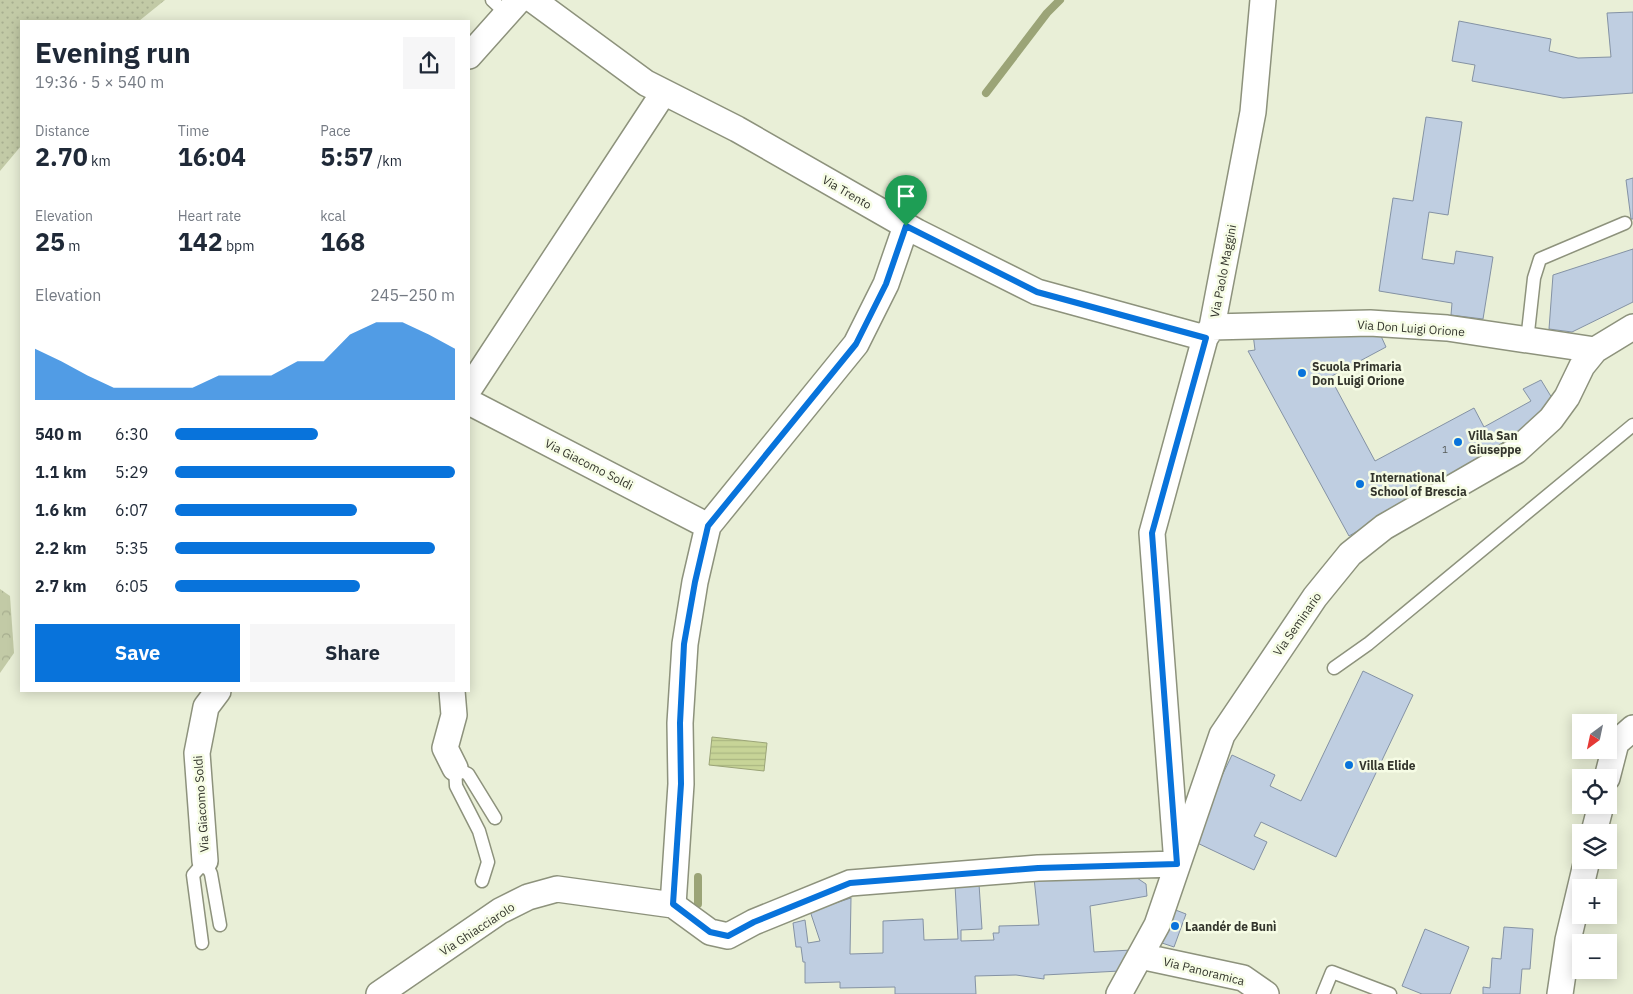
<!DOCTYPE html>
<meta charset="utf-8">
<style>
body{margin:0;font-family:"IBM Plex Sans",sans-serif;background:#f6f6f7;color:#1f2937;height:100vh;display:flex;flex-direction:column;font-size:19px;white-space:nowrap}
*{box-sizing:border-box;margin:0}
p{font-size:16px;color:#747a83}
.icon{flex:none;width:28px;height:28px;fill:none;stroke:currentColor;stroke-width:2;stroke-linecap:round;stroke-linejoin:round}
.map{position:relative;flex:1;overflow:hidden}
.panel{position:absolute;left:20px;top:20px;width:450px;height:672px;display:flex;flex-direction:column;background:#fff;border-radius:0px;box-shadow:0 2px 12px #0003}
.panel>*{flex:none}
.needle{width:32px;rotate:213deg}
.fabs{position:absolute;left:1572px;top:714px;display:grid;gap:10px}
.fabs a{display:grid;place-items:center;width:45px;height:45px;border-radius:0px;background:#fff;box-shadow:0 2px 12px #0003;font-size:25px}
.pin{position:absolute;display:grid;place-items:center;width:42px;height:42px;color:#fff;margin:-51px -21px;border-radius:50% 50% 50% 0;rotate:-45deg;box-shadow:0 0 5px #0007}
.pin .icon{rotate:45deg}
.round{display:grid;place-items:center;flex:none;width:52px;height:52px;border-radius:0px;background:#f6f6f7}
.headline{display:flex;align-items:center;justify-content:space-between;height:85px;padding:0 15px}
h1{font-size:28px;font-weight:800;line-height:38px}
.stats{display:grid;grid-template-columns:repeat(3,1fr);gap:8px;height:85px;padding:5px 15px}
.stats div{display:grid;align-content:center}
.stats b{font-size:25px;font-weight:800}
.stats small{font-size:14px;font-weight:400}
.stats p{font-size:14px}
.chart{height:140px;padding:10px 15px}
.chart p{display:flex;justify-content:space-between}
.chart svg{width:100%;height:90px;margin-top:5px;fill:#0873db;opacity:.7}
.action{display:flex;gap:10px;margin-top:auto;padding:10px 15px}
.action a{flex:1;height:58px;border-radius:0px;background:#0873db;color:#fff;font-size:20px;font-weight:800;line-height:58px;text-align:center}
.action a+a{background:#f6f6f7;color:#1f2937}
ul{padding:0 15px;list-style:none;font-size:16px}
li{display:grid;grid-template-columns:80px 60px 1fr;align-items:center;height:38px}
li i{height:12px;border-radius:6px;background:#0873db}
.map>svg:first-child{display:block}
.grass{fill:url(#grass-dots)}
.forest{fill:url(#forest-crowns)}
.water{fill:url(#water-rules);stroke:#9ba477}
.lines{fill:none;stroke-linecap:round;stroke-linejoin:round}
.stream{stroke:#9ba477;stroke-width:8}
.building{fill:#bfcee1;stroke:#8492a4}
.service-casing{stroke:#8d927c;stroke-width:15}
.minor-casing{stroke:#8d927c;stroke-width:28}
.service{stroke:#fff;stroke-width:12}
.minor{stroke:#fff;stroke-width:25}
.route-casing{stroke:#fff;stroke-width:10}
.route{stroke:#0873db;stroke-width:6}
.poi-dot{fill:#0873db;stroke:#f6fce5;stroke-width:2}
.labels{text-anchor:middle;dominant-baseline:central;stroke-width:5;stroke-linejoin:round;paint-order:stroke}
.number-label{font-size:10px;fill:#565b59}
.street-label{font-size:12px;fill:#33352c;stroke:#f6fce5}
.poi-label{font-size:12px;font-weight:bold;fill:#33352c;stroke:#f6fce5;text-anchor:start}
</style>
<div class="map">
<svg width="1633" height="994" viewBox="0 0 1633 994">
<defs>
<pattern id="grass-dots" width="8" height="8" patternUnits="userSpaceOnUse" patternTransform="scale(1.25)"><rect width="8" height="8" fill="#c2caa6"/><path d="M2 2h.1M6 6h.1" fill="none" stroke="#a7ae8f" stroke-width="1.8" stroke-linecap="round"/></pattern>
<pattern id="forest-crowns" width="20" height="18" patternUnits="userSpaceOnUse" patternTransform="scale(1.25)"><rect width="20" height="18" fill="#c2caa6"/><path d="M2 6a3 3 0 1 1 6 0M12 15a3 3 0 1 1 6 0" fill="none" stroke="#a7ae8f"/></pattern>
<pattern id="water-rules" width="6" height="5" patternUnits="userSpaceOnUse" patternTransform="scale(1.25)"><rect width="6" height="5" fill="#c7d497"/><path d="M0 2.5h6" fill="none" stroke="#abb782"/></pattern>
</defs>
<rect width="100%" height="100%" fill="#e9efd7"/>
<path class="grass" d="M 0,0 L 165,0 L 139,21 L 21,21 L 21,146 L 0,171 Z"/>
<path class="forest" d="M 0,589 L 10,596 L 14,653 L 0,673 Z"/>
<path class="water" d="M 712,737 L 767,743 L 764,771 L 709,765 Z"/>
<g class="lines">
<path class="stream" d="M 986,93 L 1047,13 L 1060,0
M 698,877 L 698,904"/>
</g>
<path class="building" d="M 1633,12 L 1633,93 L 1563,98 L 1472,81 L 1475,65 L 1452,61 L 1459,21 L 1551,39 L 1549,51 L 1578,58 L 1611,57 L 1607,13 Z
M 1426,117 L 1462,122 L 1448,215 L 1429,212 L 1422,259 L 1454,264 L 1456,251 L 1493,257 L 1483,319 L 1451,315 L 1452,303 L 1379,291 L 1393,198 L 1413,201 Z
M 1633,178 L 1633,219 L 1631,219 L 1626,180 Z
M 1633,249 L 1633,302 L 1572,332 L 1549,329 L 1553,275 Z
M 1253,334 L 1381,336 L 1386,347 L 1330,377 L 1375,461 L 1474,408 L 1484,427 L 1531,401 L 1523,389 L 1541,380 L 1555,403 L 1485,456 L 1349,536 L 1248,351 L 1255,350 Z
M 1363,671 L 1413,695 L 1336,857 L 1261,822 L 1254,836 L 1267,842 L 1254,870 L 1191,840 L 1232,755 L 1275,775 L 1270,786 L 1301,801 Z
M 1128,872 L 1146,884 L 1147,896 L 1090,906 L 1094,952 L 1132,950 L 1120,971 L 1044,975 L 1044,979 L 1016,975 L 975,976 L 976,994 L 895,994 L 895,987 L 840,988 L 840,982 L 805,983 L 805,962 L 803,962 L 801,947 L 796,947 L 793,923 L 805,920 L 808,943 L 820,941 L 810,911 L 851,898 L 850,954 L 883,953 L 883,921 L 923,919 L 924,940 L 958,939 L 955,885 L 979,884 L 982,929 L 961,930 L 961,941 L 994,940 L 993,933 L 999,933 L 999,926 L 1039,925 L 1034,878 Z
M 1173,909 L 1186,914 L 1174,947 L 1162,943 Z
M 1504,927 L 1533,929 L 1530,969 L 1522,969 L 1520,994 L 1483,994 L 1483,987 L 1490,988 L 1492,958 L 1501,959 Z
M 1425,929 L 1469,947 L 1450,994 L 1422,994 L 1402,986 Z"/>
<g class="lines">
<defs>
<path id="service" d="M 492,0 L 507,14
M 1527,341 L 1534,278 L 1540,259 L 1625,223
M 1334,668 L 1368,644 L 1633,425
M 482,881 L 488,862 L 479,831 L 456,786 L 455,768 L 468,774 L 495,818
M 202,943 L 193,875 L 205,861 L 211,874 L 220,925
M 1323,994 L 1332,972 L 1390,994"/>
<path id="minor" d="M 533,0 L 646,83 L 737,129 L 917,232 L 1037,292 L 1205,338
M 469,56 L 519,0
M 1212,327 L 1370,323 L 1447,328 L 1595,350 L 1633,327
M 469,389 L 664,92
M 469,402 L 708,526
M 452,691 L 454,715 L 445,748 L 455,768
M 1607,778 L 1616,743 L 1633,728
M 1594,832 L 1601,805
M 205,861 L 197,753 L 206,707 L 218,691
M 1177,864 L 1152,533 L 1205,338 L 1212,327 L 1253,112 L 1263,0
M 673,905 L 681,784 L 680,723 L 685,644 L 695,582 L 708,526 L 856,344 L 886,284 L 906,226
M 1140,956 L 1243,978 L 1266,994
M 379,994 L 500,911 L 528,897 L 557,889 L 673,905 L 710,932 L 728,936 L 754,922 L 850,883 L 1038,868 L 1177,864
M 1119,994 L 1157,925 L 1222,735 L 1315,597 L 1350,554 L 1384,527 L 1516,451 L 1551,419 L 1567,397 L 1582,366 L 1595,350
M 1560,994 L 1568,940 L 1587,860"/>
</defs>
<use href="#service" class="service-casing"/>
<use href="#minor" class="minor-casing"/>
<use href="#service" class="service"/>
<use href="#minor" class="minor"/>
</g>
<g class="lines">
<defs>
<path id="route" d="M 906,226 L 1037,292 L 1206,338 L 1152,533 L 1177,864 L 1038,868 L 850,883 L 754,922 L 728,936 L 710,932 L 673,904 L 681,784 L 680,723 L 684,644 L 695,582 L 708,526 L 856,344 L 886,284 Z"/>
</defs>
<use href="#route" class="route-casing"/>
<use href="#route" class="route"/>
</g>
<g class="poi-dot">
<circle cx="1302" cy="373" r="5"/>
<circle cx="1458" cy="442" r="5"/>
<circle cx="1360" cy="484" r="5"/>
<circle cx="1349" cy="765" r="5"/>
<circle cx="1175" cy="926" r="5"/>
</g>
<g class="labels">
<g class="number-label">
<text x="1445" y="449">1</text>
</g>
<g class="street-label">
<text transform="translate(847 192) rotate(30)">Via Trento</text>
<text transform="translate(1223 271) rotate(-79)">Via Paolo Maggini</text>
<text transform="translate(1411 328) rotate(4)">Via Don Luigi Orione</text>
<text transform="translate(589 464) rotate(27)">Via Giacomo Soldi</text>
<text transform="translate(1297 624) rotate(-55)">Via Seminario</text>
<text transform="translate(201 804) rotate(-94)">Via Giacomo Soldi</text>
<text transform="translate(477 929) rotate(-33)">Via Ghiacciarolo</text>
<text transform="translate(1204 971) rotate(14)">Via Panoramica</text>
</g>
<g class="poi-label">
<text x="1312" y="366">Scuola Primaria<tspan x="1312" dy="14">Don Luigi Orione</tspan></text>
<text x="1468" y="435">Villa San<tspan x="1468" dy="14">Giuseppe</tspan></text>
<text x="1370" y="477">International<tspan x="1370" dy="14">School of Brescia</tspan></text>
<text x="1359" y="765">Villa Elide</text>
<text x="1185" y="926">Laandér de Bunì</text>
</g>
</g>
</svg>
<div class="fabs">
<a><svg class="needle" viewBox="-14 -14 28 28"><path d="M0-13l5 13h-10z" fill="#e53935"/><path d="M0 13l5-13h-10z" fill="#747a83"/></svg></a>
<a><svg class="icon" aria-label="locate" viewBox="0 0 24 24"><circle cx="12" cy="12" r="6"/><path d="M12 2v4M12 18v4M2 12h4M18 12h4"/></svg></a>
<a><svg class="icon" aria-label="layers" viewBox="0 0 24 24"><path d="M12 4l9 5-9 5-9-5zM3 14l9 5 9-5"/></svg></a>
<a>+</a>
<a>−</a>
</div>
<div class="pin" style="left:906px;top:226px;background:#1e9e55"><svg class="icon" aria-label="arrive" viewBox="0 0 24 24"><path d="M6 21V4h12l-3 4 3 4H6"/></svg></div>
<section class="panel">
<div class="headline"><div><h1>Evening run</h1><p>19:36 · 5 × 540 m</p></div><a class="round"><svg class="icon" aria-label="share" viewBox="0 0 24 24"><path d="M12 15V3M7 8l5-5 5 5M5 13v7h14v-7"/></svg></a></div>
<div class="stats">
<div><p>Distance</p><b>2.70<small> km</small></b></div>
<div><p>Time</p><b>16:04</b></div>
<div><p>Pace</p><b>5:57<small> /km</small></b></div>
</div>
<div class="stats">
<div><p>Elevation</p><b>25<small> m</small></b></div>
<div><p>Heart rate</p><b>142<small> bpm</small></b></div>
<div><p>kcal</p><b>168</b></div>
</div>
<div class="chart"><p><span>Elevation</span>245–250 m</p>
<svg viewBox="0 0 160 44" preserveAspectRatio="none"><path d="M0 44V19L10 25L20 32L30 38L40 38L50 38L60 38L70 32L80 32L90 32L100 25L110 25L120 12L130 6L140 6L150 12L160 19V44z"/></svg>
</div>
<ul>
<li><b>540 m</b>6:30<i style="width:51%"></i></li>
<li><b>1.1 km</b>5:29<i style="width:100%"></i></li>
<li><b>1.6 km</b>6:07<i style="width:65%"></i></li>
<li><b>2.2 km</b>5:35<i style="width:93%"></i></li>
<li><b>2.7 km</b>6:05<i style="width:66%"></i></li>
</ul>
<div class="action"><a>Save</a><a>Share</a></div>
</section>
</div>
